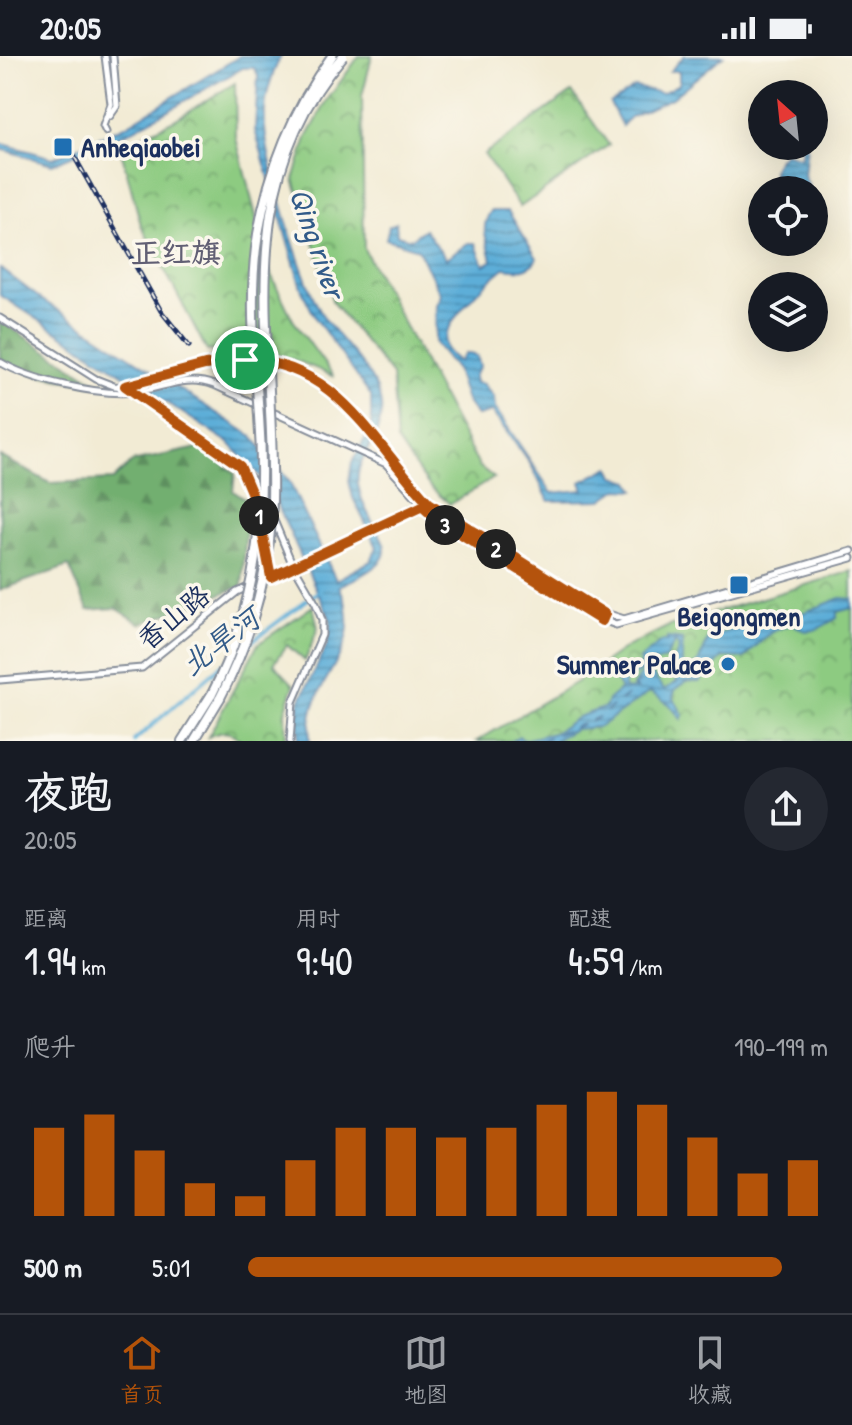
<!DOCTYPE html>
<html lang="zh">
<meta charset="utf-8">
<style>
body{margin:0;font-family:"Patrick Hand","LXGW WenKai TC",sans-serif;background:#242831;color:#f1f3f6;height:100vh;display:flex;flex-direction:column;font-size:30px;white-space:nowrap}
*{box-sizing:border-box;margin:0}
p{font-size:26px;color:#9ea1a6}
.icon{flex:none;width:44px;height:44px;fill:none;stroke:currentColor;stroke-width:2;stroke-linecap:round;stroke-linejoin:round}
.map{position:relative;height:685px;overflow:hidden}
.drawer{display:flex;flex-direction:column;background:#171b24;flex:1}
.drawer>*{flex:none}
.needle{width:52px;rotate:333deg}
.buttons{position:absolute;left:748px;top:24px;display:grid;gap:16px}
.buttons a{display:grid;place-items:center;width:80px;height:80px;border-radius:50%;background:#171b24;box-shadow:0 8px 32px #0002;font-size:40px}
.pin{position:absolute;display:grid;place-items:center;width:68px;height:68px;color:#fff;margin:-34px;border:4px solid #fff;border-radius:50%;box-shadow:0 2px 8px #0007}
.km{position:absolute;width:40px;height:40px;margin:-20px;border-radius:50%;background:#222;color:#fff;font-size:22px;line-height:40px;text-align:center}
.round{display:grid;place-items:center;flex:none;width:84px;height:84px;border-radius:42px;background:#242831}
.headline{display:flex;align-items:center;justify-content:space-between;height:136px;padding:0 24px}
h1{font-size:44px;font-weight:600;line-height:60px}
.stats{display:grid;grid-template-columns:repeat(3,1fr);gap:12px;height:136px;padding:8px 24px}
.stats div{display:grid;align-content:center}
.stats b{font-size:40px;font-weight:600}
.stats small{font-size:22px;font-weight:400}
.stats p{font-size:22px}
.chart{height:224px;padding:16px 24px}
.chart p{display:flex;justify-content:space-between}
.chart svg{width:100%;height:144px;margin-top:8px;stroke:#b45309;stroke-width:6}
ul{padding:0 24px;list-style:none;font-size:26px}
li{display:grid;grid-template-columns:128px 96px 1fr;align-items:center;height:60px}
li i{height:20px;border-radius:10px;background:#b45309}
.status{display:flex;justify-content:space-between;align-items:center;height:56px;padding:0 40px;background:#171b24;direction:ltr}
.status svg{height:22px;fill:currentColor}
.dock{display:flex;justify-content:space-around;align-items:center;height:112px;border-top:2px solid #363941;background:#171b24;font-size:22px;color:#9ea1a6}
.dock a{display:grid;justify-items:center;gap:4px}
.dock .on{color:#b45309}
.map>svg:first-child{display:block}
.forest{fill:url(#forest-firs);stroke:#466f66;stroke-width:2}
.park{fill:url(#park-crowns);stroke:#547d70;stroke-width:2}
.water{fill:url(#water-rules);stroke:#3c6e9b;stroke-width:2;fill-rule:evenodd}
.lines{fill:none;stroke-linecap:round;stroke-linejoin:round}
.canal{stroke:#5daed8;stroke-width:4}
.ferry{stroke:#325b89;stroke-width:2;stroke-dasharray:10 8;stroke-linecap:butt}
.tertiary-casing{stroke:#868d99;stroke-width:9}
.secondary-casing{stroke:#868d99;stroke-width:9}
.motorway-casing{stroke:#868d99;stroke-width:12}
.tertiary{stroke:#fff;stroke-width:5}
.secondary{stroke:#fff;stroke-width:5}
.motorway{stroke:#fff;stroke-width:8}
.rail-casing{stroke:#1b2f5e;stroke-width:5}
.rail{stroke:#fbf7ec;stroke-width:2;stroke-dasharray:6;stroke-linecap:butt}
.tertiary-bridge-casing{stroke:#868d99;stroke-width:9;stroke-linecap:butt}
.motorway-bridge-casing{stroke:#868d99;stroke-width:12;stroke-linecap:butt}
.tertiary-bridge{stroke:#fff;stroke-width:5}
.motorway-bridge{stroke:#fff;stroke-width:8}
.route-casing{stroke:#fff;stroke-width:16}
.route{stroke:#b45309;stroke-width:10}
.poi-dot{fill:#1f6fb2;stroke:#fbf7ec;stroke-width:3}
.labels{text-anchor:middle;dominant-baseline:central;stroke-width:7;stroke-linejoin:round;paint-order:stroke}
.poi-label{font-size:28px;font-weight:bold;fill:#1b2f5e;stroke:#fbf7ec;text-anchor:start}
.street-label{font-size:28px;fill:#1b2f5e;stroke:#fbf7ec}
.water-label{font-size:30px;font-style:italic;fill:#325b89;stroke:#fbf7ec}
.neighbourhood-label{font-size:30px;font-weight:bold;fill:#615f74;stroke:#fbf7ec}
</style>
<div class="status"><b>20:05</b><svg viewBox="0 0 49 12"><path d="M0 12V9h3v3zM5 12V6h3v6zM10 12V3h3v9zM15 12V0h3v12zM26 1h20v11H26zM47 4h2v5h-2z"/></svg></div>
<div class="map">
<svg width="852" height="685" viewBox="0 0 852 685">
<defs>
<pattern id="forest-firs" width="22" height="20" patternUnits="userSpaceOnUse" patternTransform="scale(2)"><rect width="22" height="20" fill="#72af6f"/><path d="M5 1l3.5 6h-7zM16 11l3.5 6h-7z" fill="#5d8f5e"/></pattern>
<pattern id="park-crowns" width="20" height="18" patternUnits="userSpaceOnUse" patternTransform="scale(2)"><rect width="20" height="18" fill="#8dcb81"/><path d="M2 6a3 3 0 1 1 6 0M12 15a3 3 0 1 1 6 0" fill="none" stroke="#72a56d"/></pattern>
<pattern id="water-rules" width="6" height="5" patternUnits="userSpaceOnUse" patternTransform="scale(2)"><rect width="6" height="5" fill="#5daed8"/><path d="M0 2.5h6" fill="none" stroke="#4c8eb2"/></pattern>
</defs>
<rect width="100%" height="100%" fill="#fbf7ec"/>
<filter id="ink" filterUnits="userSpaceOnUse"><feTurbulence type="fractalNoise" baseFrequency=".0125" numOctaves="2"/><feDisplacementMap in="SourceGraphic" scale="16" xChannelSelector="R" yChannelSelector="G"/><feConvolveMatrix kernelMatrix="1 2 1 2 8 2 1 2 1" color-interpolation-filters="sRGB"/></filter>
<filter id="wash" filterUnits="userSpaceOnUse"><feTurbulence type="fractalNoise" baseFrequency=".006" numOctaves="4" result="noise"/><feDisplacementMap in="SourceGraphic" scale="32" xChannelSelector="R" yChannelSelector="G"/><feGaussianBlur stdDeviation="1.8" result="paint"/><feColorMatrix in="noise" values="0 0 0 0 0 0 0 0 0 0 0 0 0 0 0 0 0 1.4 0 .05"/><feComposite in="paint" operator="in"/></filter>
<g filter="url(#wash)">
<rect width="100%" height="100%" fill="#f2ebd4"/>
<path class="forest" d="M 0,265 L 96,326 L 95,329 L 33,318 L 0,303 Z
M 202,391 L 235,417 L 233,435 L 248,445 L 242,530 L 141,568 L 116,552 L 88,554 L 69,510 L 0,534 L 0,400 L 50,427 L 113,424 L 132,406 Z"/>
<path class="park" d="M 359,0 L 372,0 L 362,40 L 364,193 L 479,410 L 494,422 L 450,448 L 430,431 L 397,385 L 392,319 L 333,247 L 294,123 L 307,82 L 328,43 Z
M 235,27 L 236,82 L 271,219 L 293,264 L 334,321 C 289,298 257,291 207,295 L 141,169 L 120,91 L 174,64 Z
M 572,36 L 609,89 L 520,151 L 484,98 Z
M 852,515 L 852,685 L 477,685 L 578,625 L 628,590 L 669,570 Z
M 313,550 L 318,572 L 305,605 L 287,589 L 274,608 L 294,629 L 285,656 L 286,685 L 241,685 C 231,673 220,675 208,681 L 258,588 Z"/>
<path class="water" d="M 240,0 L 281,0 C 270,21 263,47 265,71 C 267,108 302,225 322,258 C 339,287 377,314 381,349 C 385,381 353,402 358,429 C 370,488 422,494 339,530 C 373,597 303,621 310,685 L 298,685 L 299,647 L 327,589 L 331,565 L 268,429 L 229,387 L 0,239 L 0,212 L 41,243 L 252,380 L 289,425 L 336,524 L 371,505 L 377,491 L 353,442 L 349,425 L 352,406 L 371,372 L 371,340 L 316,263 L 302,235 L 255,74 L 258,19 L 254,12 L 243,12 L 127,77 L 52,108 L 0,93 L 0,87 L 53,102 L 125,70 Z
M 684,0 L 723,0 L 672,42 L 630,61 L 622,70 L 610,47 L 635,31 L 662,37 L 679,28 L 679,15 L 670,15 Z
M 801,90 L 807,90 L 804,119 L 810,134 L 780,134 C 769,120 771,108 785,97 L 801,102 Z
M 491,155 L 508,155 L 537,202 C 530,216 518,214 504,212 C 488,225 438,269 446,292 C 448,297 455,302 459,306 L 465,297 L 477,300 L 480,310 L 474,320 L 475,327 L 483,328 L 494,342 L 495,352 L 552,437 L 584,434 L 581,426 L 610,411 L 614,420 L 630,425 L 635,434 L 618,433 L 602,444 L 549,445 L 531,409 L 492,356 L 477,360 L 466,345 L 456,314 L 435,287 L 436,249 L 441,239 L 418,193 L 386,183 L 389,170 L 396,167 L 397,179 L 411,183 L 425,173 L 446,203 L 468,187 L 475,187 L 484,209 L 492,205 C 489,185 478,174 491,155 Z
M 841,542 L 852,543 L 852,552 L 837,556 L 837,562 C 822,570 809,583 794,568 C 769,573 762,585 744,602 L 723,601 L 699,626 L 686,626 L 675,634 L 673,641 L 683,659 L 681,663 L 669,648 L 650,636 L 599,671 L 575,673 L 553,685 L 512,685 L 519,680 L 523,684 L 554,677 L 578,661 L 606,651 L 608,644 L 621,633 L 615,623 L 641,608 L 639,604 L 662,585 L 667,586 L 667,582 L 682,584 L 682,614 L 687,615 L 698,607 L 709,582 L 743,570 L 792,561 ZM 675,586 L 679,591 L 673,607 L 677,626 L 664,634 L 652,618 L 646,619 L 643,616 L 637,624 L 639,629 L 636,625 L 632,634 L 624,633 L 624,626 L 642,614 L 640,610 L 665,603 Z"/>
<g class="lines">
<path class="canal" d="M 231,601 L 323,532
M 134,685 L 224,607"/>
<path class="ferry" d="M 540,685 L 597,662 L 636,633 L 633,628"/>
</g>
</g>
<g filter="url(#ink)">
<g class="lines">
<defs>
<path id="tertiary" d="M 105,0 L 111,48 L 103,70 L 106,76
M 110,60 L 117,50 L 113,0
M 125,330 L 224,397 L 251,422 L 263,438 L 291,505 L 316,548 L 322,564 L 322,579 L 293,646 L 290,685
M 242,414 L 258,453
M 381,470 L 425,449
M 261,471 L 265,493
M 0,624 L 142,612 L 237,536 L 353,483"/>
<path id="secondary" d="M 0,262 L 96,323 L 114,330 C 153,333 193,307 233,304 C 344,296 372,396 440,456 L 593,553 L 624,563 L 852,495
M 0,306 C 30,324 99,340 134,336 C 163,333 185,318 214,329 L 386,408 L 435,462 L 589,559 L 616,569 L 852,502"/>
<path id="motorway" d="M 182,685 L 212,638
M 194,685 L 220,642"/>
</defs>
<use href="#tertiary" class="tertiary-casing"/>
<use href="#secondary" class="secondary-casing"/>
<use href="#motorway" class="motorway-casing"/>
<use href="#tertiary" class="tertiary"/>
<use href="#secondary" class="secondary"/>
<use href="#motorway" class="motorway"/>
<defs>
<path id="rail" d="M 69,91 L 161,255 L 189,290"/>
</defs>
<use href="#rail" class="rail-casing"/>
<use href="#rail" class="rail"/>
<defs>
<path id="tertiary-bridge" d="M 353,483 L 381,470"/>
<path id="motorway-bridge" d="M 212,638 C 257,551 266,457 259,360 C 255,300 248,238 258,178 C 269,113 293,54 332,0
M 220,642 C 252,581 270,513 272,444 C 276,289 228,132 343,0"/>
</defs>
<use href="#tertiary-bridge" class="tertiary-bridge-casing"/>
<use href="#motorway-bridge" class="motorway-bridge-casing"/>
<use href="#tertiary-bridge" class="tertiary-bridge"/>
<use href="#motorway-bridge" class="motorway-bridge"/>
</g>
</g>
<g class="lines" filter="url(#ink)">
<defs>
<path id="route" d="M 245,304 L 205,309 L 125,330 L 240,410 L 257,450 L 271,521 L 429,447 L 605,558 L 602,565 L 435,462 L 422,450 L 429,447 C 373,388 338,306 245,304"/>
</defs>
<use href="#route" class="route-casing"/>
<use href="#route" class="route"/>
</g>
<g class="poi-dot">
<rect x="53" y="81" width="20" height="20" rx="4"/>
<rect x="729" y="519" width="20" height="20" rx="4"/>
<circle cx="728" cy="608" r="8"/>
</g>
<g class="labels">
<g class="poi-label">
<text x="81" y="91">Anheqiaobei</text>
<text x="739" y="560" text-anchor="middle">Beigongmen</text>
<text x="712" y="608" text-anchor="end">Summer Palace</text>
</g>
<g class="street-label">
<text transform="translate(173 561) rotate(-39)">香山路</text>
</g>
<g class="water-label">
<text transform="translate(318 187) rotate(71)">Qing river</text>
<text transform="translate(220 585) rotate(-37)">北旱河</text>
</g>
<g class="neighbourhood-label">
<text x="176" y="196">正红旗</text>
</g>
</g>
</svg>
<div class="buttons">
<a><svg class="needle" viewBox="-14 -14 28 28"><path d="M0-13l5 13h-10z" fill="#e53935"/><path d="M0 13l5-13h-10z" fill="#9ea1a6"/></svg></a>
<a><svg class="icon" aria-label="locate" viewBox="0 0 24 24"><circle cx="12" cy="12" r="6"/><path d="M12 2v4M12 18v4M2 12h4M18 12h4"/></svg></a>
<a><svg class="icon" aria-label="layers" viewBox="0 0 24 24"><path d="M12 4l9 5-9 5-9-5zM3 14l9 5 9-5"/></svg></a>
</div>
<div class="pin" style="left:245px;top:304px;background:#1e9e55"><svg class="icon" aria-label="arrive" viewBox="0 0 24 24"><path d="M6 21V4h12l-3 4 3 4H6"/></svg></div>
<b class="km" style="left:259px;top:460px">1</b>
<b class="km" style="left:496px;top:493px">2</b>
<b class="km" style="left:445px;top:469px">3</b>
</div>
<section class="drawer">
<div class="headline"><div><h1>夜跑</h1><p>20:05</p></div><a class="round"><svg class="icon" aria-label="share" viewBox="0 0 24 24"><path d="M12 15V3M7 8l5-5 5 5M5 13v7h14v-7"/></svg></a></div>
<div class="stats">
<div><p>距离</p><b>1.94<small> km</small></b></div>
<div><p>用时</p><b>9:40</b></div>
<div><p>配速</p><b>4:59<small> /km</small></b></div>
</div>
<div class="chart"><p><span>爬升</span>190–199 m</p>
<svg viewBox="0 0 160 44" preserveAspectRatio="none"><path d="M5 44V17M15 44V13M25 44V24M35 44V34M45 44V38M55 44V27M65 44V17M75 44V17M85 44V20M95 44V17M105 44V10M115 44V6M125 44V10M135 44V20M145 44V31M155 44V27"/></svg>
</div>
<ul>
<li><b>500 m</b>5:01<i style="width:92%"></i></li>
</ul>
</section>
<nav class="dock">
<a class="on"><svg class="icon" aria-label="home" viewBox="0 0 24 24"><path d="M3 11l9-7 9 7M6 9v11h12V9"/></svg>首页</a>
<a><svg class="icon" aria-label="map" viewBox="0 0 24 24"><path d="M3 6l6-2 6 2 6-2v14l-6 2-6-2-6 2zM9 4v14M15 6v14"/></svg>地图</a>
<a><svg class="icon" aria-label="saved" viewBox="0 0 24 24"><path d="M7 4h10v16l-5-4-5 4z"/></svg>收藏</a>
</nav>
